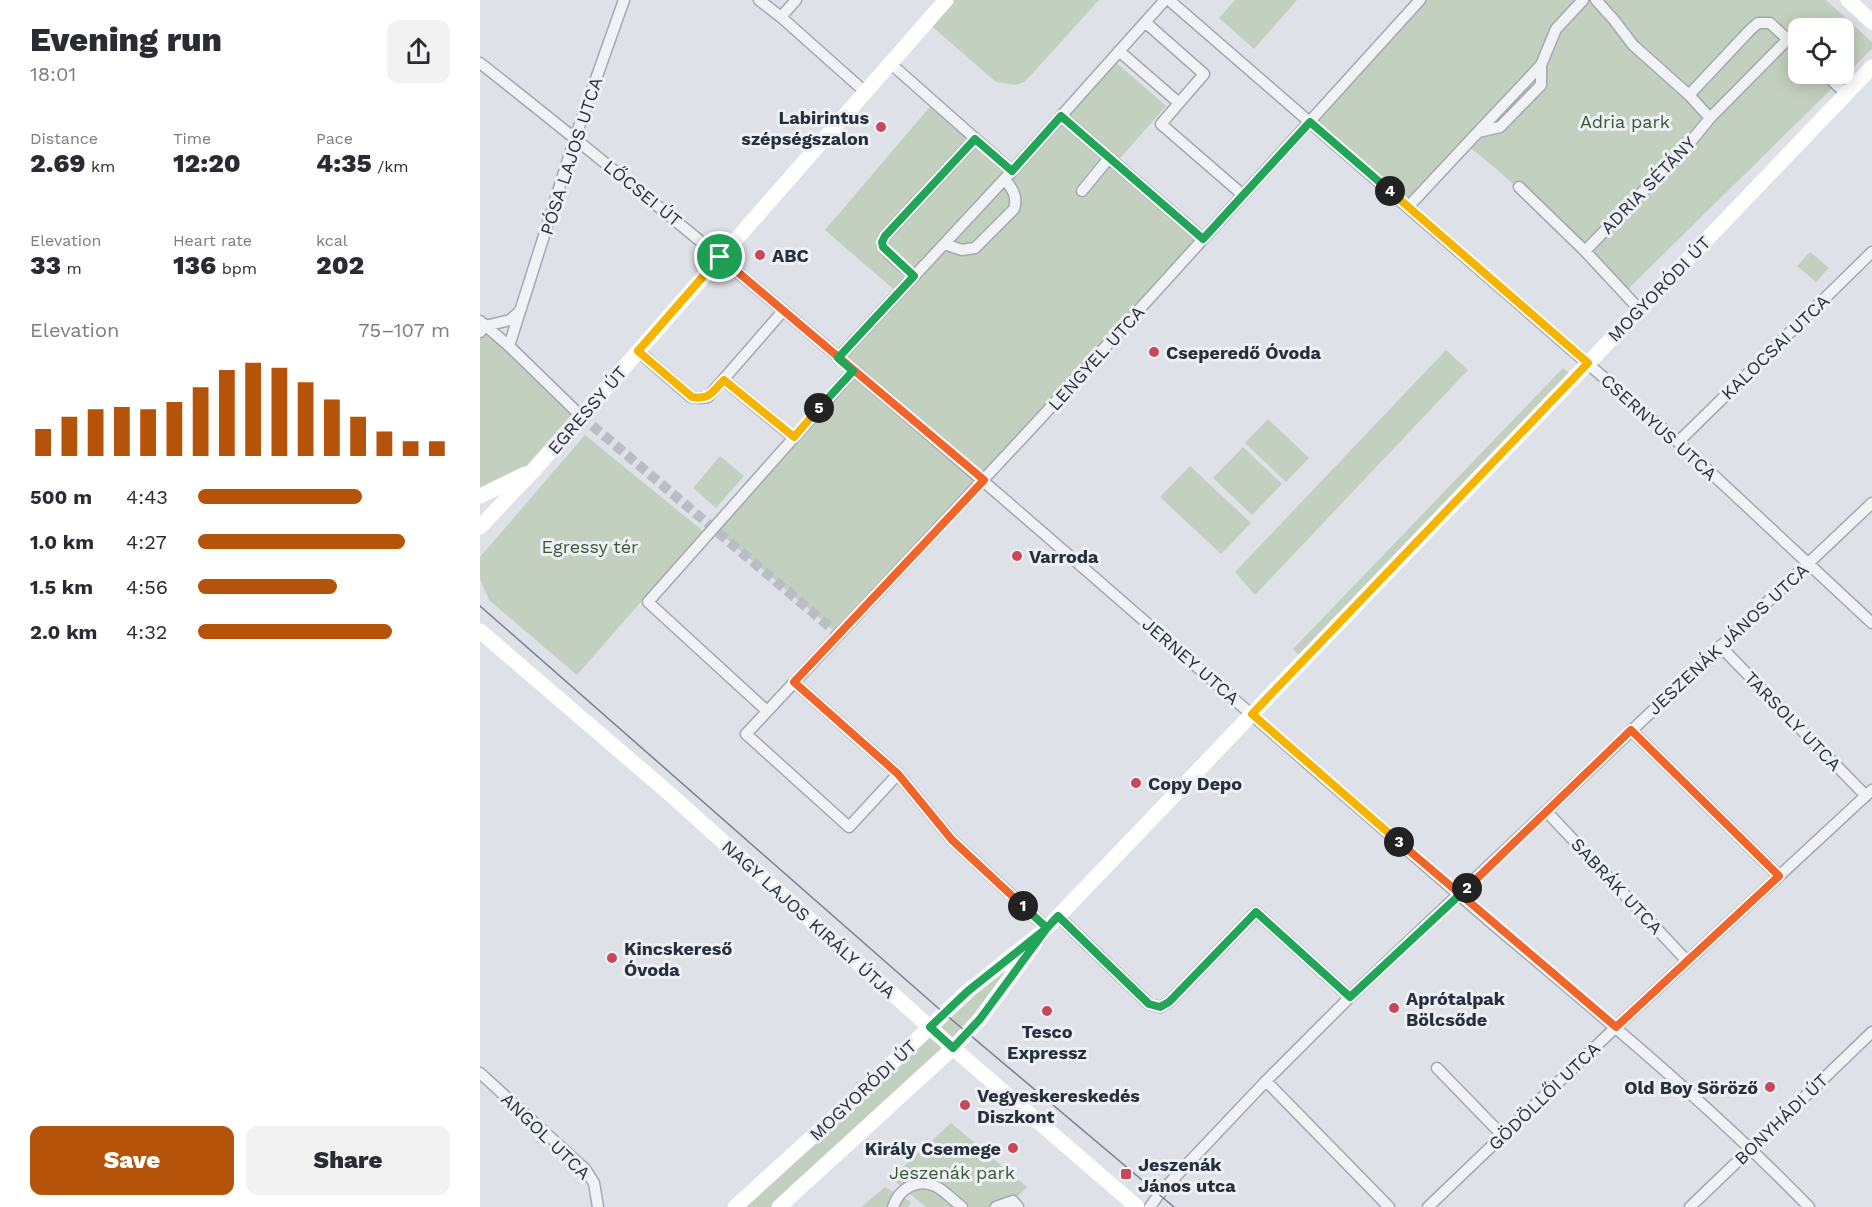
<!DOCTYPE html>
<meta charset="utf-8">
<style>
body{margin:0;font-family:"Work Sans",sans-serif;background:#f2f2f3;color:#2b2b33;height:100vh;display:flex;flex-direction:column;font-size:22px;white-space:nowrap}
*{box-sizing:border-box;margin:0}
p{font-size:20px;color:#7c7c81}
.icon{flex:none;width:33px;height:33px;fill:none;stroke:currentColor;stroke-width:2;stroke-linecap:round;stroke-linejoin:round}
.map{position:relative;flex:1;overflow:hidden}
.panel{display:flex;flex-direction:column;background:#fff;width:480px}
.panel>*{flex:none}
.controls{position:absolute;left:1308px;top:18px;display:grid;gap:12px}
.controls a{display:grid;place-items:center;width:66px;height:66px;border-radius:12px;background:#fff;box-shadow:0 3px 15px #0003;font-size:30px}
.pin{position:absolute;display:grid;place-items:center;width:51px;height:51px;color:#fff;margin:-26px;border:3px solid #fff;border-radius:50%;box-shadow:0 2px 6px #0007}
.km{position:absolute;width:30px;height:30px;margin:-15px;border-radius:50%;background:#222;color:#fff;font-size:16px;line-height:30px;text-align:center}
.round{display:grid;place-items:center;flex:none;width:63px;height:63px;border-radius:12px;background:#f2f2f3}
.headline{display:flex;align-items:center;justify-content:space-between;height:102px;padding:0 30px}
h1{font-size:33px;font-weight:800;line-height:45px}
.figures{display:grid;grid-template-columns:repeat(3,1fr);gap:9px;height:102px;padding:6px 30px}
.figures div{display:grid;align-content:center}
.figures b{font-size:26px;font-weight:800}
.figures small{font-size:16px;font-weight:400}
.figures p{font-size:16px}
.chart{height:168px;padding:12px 30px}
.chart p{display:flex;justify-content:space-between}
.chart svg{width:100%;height:108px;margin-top:6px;stroke:#b45309;stroke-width:6}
.cta{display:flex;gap:12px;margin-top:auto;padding:12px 30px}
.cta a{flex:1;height:69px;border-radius:12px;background:#b45309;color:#fff;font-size:24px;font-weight:800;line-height:69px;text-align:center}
.cta a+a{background:#f2f2f3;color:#2b2b33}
ul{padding:0 30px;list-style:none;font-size:20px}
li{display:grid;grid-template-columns:96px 72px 1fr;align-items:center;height:45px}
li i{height:15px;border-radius:8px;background:#b45309}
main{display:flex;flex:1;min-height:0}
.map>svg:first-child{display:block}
.green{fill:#c4d0bf;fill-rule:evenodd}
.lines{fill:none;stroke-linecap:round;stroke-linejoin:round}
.street-tunnel{stroke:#babdc5;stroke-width:10;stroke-dasharray:10 5;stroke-linecap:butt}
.street-casing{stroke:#a4a8b1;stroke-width:13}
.street{stroke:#f0f2f5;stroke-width:10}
.secondary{stroke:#fff;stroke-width:15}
.tram{stroke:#78818f;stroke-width:1.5}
.split-1-casing{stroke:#fff;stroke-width:12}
.split-2-casing{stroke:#fff;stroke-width:12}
.split-3-casing{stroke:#fff;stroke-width:12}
.split-4-casing{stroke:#fff;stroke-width:12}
.split-5-casing{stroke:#fff;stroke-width:12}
.split-6-casing{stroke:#fff;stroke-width:12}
.split-1{stroke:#f0652b;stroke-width:8}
.split-2{stroke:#22a559;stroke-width:8}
.split-3{stroke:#f0652b;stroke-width:8}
.split-4{stroke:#f5b400;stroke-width:8}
.split-5{stroke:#22a559;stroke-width:8}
.split-6{stroke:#f5b400;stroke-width:8}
.poi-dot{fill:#c6485a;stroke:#edf0f4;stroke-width:2}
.labels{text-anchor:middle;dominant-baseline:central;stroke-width:6;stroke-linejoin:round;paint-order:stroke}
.poi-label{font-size:18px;font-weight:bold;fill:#282f3d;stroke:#edf0f4;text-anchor:start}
.park-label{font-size:18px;fill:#3c5736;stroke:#edf0f4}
.street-label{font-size:18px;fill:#282f3d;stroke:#edf0f4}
</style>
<main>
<section class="panel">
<div class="headline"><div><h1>Evening run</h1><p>18:01</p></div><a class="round"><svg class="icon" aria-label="share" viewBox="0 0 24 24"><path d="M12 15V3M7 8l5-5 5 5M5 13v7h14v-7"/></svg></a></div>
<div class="figures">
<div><p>Distance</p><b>2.69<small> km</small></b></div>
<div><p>Time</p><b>12:20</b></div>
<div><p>Pace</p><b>4:35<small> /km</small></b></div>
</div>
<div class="figures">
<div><p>Elevation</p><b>33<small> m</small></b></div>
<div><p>Heart rate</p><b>136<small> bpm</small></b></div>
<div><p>kcal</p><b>202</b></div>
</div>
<div class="chart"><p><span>Elevation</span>75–107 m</p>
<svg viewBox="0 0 160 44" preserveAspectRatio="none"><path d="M5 44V33M15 44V28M25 44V25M35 44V24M45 44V25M55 44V22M65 44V16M75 44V9M85 44V6M95 44V8M105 44V14M115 44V21M125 44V28M135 44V34M145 44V38M155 44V38"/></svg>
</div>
<ul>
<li><b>500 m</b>4:43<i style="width:65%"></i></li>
<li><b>1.0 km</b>4:27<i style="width:82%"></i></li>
<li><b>1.5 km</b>4:56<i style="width:55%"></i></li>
<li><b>2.0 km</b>4:32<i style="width:77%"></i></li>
</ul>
<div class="cta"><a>Save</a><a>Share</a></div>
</section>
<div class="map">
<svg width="1392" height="1207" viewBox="0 0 1392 1207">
<rect width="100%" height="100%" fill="#dee1e7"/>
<path class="green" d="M 466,0 L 619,0 L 551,75 L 544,82 L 535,85 L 516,82 L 447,22 Z
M 755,0 L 817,0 L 774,49 L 739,18 Z
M 940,0 L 1346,0 L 1392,42 L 1392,49 L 1144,293 C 1095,239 1043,190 986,144 L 928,207 L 830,122 ZM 1318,28 L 1364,28 L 1364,74 L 1318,74 Z
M 632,59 L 686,106 L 636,163 L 723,239 L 358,634 L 235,529 L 373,371 L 358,358 L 418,293 L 345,230 L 454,102 L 531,170 Z
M 1330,252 L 1349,268 L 1336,282 L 1317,266 Z
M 5,326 L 99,406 L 46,466 L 0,491 L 0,332 Z
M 966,350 L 988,370 L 775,595 L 755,572 Z
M 1083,368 L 1092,376 L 821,657 L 813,649 Z
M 788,419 L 829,458 L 806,482 L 765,443 Z
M 105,435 L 223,531 L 97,675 L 9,600 L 0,579 L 0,557 Z
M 763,447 L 802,484 L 772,515 L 733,478 Z
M 240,456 L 264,476 L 236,508 L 213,488 Z
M 710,466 L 771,523 L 741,554 L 680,497 Z
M 567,928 L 500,1019 L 300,1207 L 255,1207 Z
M 471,1123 L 547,1187 L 527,1207 L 446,1207 L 411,1178 Z
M 405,1187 L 431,1202 L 428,1207 L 381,1207 Z"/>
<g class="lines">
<path class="street-tunnel" d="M 101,416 L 358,634"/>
<defs>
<path id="street" d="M 279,0 L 301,17 L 384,91
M 689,0 L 1198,442 L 1392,623
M 301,17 L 316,0
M 665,22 L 724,74 L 681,124 L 763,195
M 639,51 L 699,103
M 0,63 C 286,288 560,530 834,769 C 894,821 954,873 1014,925 C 1122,1016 1231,1106 1329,1207
M 410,63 L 532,171
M 1345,74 L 1366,94
M 1209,95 L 1270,30 L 1278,23 L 1290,23 L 1318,49
M 581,116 L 723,239
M 1230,118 L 1308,39
M 998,132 L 1061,65
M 1039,187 L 1105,251 L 1159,309
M 602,191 L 629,158
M 928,207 L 998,132 L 1020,127 L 1061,85 L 1061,65 L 1076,29 L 1103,0
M 464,244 L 482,250 L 495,248 L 534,209 C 538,196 532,189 525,179
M 1105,251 L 1208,145 L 1230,118 L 1209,95 L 1153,45 L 1134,20 L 1116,0
M 434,276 C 427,269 406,254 403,246 C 402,242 403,240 405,236 L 495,139
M 0,321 L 29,346 L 101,416
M 0,332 L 5,326 L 30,320 L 39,312
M 29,346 L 95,138 L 144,0
M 158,351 L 211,397 L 220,398 L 228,397 L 303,311
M 358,358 L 532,171 L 685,0
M 244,380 L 313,437
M 1198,442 L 1392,252
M 1240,646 L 1386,796
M 314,682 L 418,774 L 472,840 L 567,928
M 287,711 L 168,602 L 373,371
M 1151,730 L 1299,876
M 418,774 L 369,827 L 266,734 L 559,420 L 940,0
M 1066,811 L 1207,961
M 578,916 L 669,1004 L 680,1007 L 689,1002 L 776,912 L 870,997
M 957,1068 L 1023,1136
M 0,1073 L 105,1169 L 114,1183 L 118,1207
M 786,1081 L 909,1207
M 413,1207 C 419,1189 436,1178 455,1186 C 464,1190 474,1201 482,1207
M 516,1207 L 533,1201 L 538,1207
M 670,1207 L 679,1194 L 786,1081 L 870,997 L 1392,503
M 948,1207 L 1136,1027 L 1392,790
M 1210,1207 L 1392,1032"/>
</defs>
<use href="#street" class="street-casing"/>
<use href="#street" class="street"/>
<path class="secondary" d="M 1368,0 L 1392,22
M 0,496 L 45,474
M 0,527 L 55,469 L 466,0
M 0,631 L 191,795 L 473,1048 L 657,1207
M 255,1207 L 376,1097 L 488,991 L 567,928 L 1392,67
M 299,1207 L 473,1048 L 500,1019 L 554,945"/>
<path class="tram" d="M 0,606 L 465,1014 L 694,1207"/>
</g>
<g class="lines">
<defs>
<path id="split-1" d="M 240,257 L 504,480 L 314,682 L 418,774 L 472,840 L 543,906"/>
<path id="split-2" d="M 543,906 L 567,928 L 500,1019 L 473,1048 L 450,1027 L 488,991 L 567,928 L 578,916 L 669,1004 L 680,1007 L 689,1002 L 776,912 L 870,997 L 987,888"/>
<path id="split-3" d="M 919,842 L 1136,1027 L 1299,876 L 1151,730 L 987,888"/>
<path id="split-4" d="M 910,191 L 1108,363 L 772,714 L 919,842"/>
<path id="split-5" d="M 339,408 L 373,371 L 358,358 L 434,276 L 403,247 L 402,242 L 405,236 L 495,139 L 532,171 L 581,116 L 723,239 L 830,122 L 910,191"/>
<path id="split-6" d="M 240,257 L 158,351 L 212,397 C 230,400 232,392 244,380 L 314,437 L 339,408"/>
</defs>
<use href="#split-1" class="split-1-casing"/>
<use href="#split-2" class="split-2-casing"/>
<use href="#split-3" class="split-3-casing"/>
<use href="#split-4" class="split-4-casing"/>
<use href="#split-5" class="split-5-casing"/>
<use href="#split-6" class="split-6-casing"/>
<use href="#split-1" class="split-1"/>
<use href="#split-2" class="split-2"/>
<use href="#split-3" class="split-3"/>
<use href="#split-4" class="split-4"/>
<use href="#split-5" class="split-5"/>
<use href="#split-6" class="split-6"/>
</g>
<g class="poi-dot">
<circle cx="401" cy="127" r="6"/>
<circle cx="280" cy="255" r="6"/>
<circle cx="674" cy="352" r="6"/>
<circle cx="537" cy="556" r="6"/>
<circle cx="656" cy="783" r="6"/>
<circle cx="132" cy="958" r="6"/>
<circle cx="914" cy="1008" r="6"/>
<circle cx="567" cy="1011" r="6"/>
<circle cx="1290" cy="1087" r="6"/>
<circle cx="485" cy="1105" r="6"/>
<circle cx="533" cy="1148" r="6"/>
<rect x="640" y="1168" width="12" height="12" rx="3"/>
</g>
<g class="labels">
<g class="poi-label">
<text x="389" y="117" text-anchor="end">Labirintus<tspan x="389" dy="21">szépségszalon</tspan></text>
<text x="292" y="255">ABC</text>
<text x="686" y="352">Cseperedő Óvoda</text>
<text x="549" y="556">Varroda</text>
<text x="668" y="783">Copy Depo</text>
<text x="144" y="948">Kincskereső<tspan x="144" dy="21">Óvoda</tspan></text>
<text x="926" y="998">Aprótalpak<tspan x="926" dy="21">Bölcsőde</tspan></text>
<text x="567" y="1031" text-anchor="middle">Tesco<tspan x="567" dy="21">Expressz</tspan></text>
<text x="1278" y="1087" text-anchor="end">Old Boy Söröző</text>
<text x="497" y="1095">Vegyeskereskedés<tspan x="497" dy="21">Diszkont</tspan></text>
<text x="521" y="1148" text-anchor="end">Király Csemege</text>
<text x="658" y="1164">Jeszenák<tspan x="658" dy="21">János utca</tspan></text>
</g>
<g class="park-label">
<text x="1145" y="121">Adria park</text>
<text x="110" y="546">Egressy tér</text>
<text x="472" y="1172">Jeszenák park</text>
</g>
<g class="street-label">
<text transform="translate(91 156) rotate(-72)">PÓSA LAJOS UTCA</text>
<text transform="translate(1168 185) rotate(-46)">ADRIA SÉTÁNY</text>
<text transform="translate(163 193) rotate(39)">LŐCSEI ÚT</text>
<text transform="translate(1179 289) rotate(-46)">MOGYORÓDI ÚT</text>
<text transform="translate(1295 347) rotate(-44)">KALOCSAI UTCA</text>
<text transform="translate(616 358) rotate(-48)">LENGYEL UTCA</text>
<text transform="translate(107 410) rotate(-49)">EGRESSY ÚT</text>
<text transform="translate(1179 427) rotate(42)">CSERNYUS UTCA</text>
<text transform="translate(1248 639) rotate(-43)">JESZENÁK JÁNOS UTCA</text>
<text transform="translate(711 661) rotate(41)">JERNEY UTCA</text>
<text transform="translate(1313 721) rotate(46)">TARSOLY UTCA</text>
<text transform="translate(1137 886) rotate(47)">SABRÁK UTCA</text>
<text transform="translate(329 919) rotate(42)">NAGY LAJOS KIRÁLY ÚTJA</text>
<text transform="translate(383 1090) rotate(-43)">MOGYORÓDI ÚT</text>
<text transform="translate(1064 1096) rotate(-44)">GÖDÖLLŐI UTCA</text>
<text transform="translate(1301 1119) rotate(-44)">BONYHÁDI ÚT</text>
<text transform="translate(66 1136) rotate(44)">ANGOL UTCA</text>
</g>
</g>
</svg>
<div class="controls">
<a><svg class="icon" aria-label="locate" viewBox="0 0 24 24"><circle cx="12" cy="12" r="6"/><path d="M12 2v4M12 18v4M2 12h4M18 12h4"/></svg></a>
</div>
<div class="pin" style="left:240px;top:257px;background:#1e9e55"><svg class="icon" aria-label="arrive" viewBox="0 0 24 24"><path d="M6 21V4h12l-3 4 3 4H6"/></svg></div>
<b class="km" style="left:543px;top:906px">1</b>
<b class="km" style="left:987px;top:888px">2</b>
<b class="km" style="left:919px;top:842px">3</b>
<b class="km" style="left:910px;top:191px">4</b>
<b class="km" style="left:339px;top:408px">5</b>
</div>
</main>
